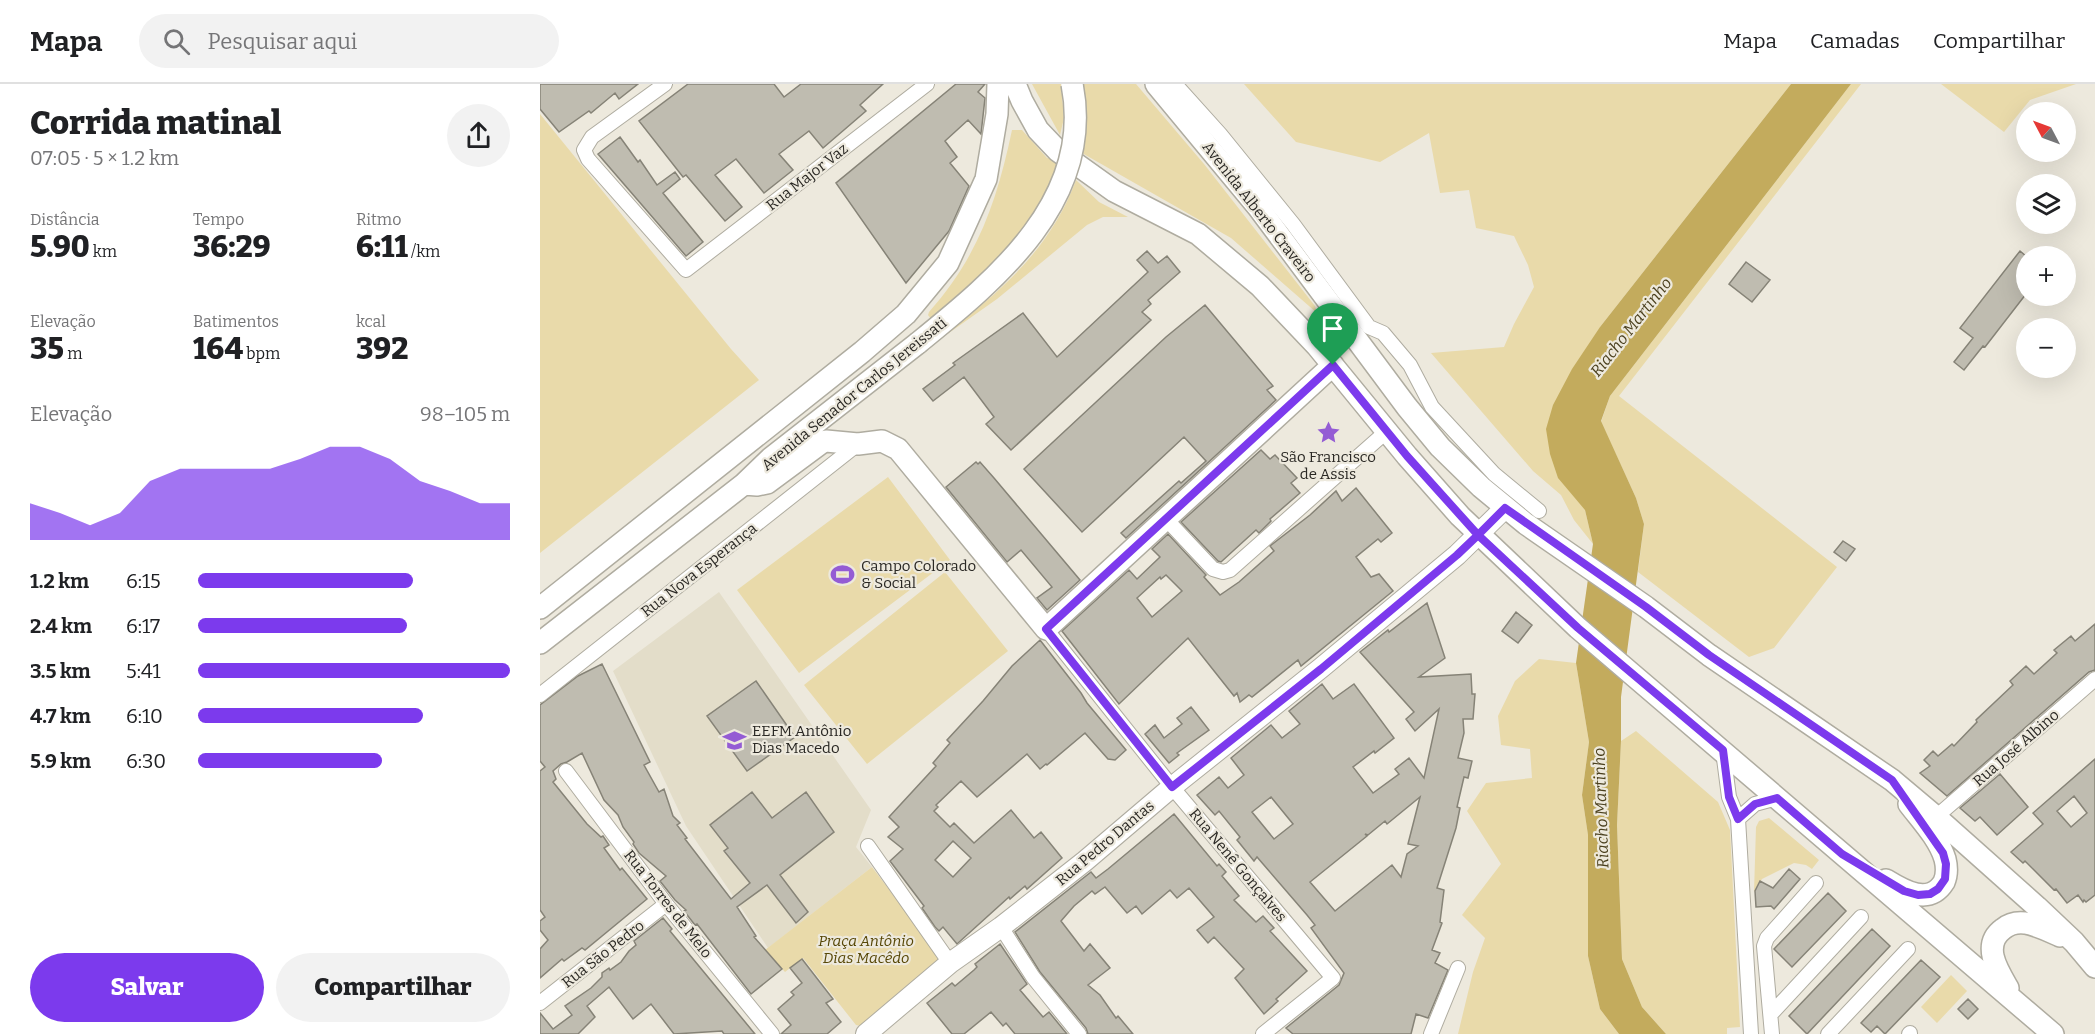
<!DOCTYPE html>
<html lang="pt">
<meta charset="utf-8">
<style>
body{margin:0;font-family:Bitter,serif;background:#f2f2f2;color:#202124;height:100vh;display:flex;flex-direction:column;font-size:22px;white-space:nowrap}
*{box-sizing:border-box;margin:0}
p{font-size:20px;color:#757577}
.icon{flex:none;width:33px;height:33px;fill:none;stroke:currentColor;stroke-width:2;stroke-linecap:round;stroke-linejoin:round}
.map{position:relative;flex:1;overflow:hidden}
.side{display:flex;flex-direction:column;background:#fff;width:540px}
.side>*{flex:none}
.needle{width:39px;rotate:311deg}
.tools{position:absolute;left:1476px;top:18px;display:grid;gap:12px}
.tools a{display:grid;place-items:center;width:60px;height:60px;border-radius:50%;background:#fff;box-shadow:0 6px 24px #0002;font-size:30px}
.pin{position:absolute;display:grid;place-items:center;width:51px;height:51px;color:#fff;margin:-62px -26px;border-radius:50% 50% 50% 0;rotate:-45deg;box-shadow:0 0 6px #0007}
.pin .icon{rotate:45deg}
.round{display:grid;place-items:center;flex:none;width:63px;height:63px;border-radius:32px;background:#f2f2f2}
.overview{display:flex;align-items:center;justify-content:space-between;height:102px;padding:0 30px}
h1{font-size:33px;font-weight:800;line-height:45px}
.figures{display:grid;grid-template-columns:repeat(3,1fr);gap:9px;height:102px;padding:6px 30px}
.figures div{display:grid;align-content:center}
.figures b{font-size:30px;font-weight:800}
.figures small{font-size:16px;font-weight:400}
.figures p{font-size:16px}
.chart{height:168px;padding:12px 30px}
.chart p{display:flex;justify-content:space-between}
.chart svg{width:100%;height:108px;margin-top:6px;fill:#7c3aed;opacity:.7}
.action{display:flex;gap:12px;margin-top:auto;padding:12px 30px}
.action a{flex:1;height:69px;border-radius:36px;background:#7c3aed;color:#fff;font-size:24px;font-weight:800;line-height:69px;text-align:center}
.action a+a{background:#f2f2f2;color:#202124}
ul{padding:0 30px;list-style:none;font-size:20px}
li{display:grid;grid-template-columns:96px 72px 1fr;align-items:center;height:45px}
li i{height:15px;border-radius:8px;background:#7c3aed}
header{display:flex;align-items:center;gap:36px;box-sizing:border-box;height:84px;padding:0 30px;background:#fff;border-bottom:2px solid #e0e0e0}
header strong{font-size:28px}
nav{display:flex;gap:33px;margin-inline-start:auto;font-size:21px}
.search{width:420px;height:54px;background:#f2f2f2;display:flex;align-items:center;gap:15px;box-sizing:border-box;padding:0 21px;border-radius:33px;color:#757577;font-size:22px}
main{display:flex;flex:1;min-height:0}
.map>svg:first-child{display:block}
.built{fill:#e3ddc9}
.green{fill:#e9daaa}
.water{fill:#c3ab5d}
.building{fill:#bfbcb0;stroke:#868377;stroke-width:1.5;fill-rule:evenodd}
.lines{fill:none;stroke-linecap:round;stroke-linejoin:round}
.street-casing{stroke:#afaca0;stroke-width:16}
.secondary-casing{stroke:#afaca0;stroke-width:22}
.primary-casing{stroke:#afaca0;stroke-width:24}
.street{stroke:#fff;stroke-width:14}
.secondary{stroke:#fff;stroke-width:20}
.primary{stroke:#fff;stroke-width:21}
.primary-bridge-casing{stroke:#afaca0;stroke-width:24;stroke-linecap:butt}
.primary-bridge{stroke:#fff;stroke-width:21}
.route-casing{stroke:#fff;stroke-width:12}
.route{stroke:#7c3aed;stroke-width:8}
.labels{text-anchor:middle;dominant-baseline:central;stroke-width:4.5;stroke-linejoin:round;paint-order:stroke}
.street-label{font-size:15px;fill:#2a2824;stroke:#ede9dd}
.poi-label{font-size:15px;fill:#2a2824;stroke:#ede9dd;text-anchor:start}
.park-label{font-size:15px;font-style:italic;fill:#574706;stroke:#ede9dd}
.water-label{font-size:16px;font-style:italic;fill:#4a3f1d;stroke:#ede9dd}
</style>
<header>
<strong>Mapa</strong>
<div class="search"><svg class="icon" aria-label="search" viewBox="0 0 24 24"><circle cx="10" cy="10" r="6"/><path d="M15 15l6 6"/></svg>Pesquisar aqui</div>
<nav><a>Mapa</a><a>Camadas</a><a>Compartilhar</a></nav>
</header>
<main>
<section class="side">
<div class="overview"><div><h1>Corrida matinal</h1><p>07:05 · 5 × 1.2 km</p></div><a class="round"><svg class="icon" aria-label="share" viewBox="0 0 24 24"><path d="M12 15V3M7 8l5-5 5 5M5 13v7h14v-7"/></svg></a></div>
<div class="figures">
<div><p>Distância</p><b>5.90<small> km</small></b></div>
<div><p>Tempo</p><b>36:29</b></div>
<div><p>Ritmo</p><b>6:11<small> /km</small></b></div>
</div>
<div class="figures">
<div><p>Elevação</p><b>35<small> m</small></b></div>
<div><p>Batimentos</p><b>164<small> bpm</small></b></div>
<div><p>kcal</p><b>392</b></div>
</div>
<div class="chart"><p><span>Elevação</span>98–105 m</p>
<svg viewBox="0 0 160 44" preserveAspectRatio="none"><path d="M0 44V29L10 33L20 38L30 33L40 20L50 15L60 15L70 15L80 15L90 11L100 6L110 6L120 11L130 20L140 24L150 29L160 29V44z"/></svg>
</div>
<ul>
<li><b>1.2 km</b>6:15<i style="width:69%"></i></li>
<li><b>2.4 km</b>6:17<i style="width:67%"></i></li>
<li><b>3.5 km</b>5:41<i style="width:100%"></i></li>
<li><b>4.7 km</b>6:10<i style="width:72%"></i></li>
<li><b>5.9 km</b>6:30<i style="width:59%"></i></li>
</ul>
<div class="action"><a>Salvar</a><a>Compartilhar</a></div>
</section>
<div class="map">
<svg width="1555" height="950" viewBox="0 0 1555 950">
<rect width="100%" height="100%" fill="#ede9dd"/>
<path class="built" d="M 179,508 L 331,726 L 316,763 L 332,783 L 228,864 L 146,742 L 73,587 Z"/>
<path class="green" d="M 492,0 L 521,0 L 524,34 L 520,51 Z
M 543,0 L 596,0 L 664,80 L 775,222 L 777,229 L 691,154 L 542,69 L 545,46 Z
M 704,0 L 1251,0 L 1060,243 L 1045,426 L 1053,460 L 1034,436 L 1021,411 L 993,387 L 891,269 L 964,263 L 974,240 L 994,203 L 988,181 L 974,152 L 936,144 L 929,106 L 900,109 L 889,49 L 840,78 L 756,58 Z
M 1311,0 L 1321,0 L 1079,312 L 1297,483 L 1234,564 L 1209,573 L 1098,488 L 1104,440 L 1096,414 L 1061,338 L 1070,312 Z
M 1401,0 L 1536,0 L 1490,16 L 1464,48 Z
M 0,30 L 191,265 L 219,296 L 0,469 Z
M 472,46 L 482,46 L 507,74 L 519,76 L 507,107 L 497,128 L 451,184 L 393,235 L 391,235 L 388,231 L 389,228 C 438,173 457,117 472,46 Z
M 536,96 L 559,118 L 588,133 L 563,133 L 547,141 L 457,215 L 406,251 L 407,249 C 462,206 511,164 536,96 Z
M 348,393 L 410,476 L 259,589 L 197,506 Z
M 405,488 L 468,567 L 327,680 L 264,601 Z
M 999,575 L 1036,579 L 1049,658 L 1042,711 L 1048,751 L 1048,872 L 1060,925 L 1079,950 L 918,950 L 933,888 L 945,854 L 922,831 L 961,780 L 927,727 L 946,699 L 992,694 L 990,665 L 961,661 L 958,632 L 975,597 Z
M 1096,647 L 1178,718 L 1190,746 L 1200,943 L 1187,944 L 1187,950 L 1126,950 L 1102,923 L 1082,875 L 1077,741 L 1081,657 Z
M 1229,734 L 1279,776 L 1272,785 L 1266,781 L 1254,779 L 1222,795 L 1214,808 L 1216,743 L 1219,737 Z
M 332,783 L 398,870 L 397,881 L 321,942 L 316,941 L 263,874 L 245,888 L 225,866 Z
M 1411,891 L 1427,907 L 1397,939 L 1381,923 Z"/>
<path class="water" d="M 1251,0 L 1311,0 L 1070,312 L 1061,337 L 1096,414 L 1104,440 L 1081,613 L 1081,657 L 1077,741 L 1082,875 L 1102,923 L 1126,950 L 1079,950 L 1060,925 L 1048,872 L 1048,751 L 1042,711 L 1049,658 L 1036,579 L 1053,460 L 1045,426 L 1018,394 L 1010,370 L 1006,345 L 1013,321 L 1032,285 L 1060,243 Z"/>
<path class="building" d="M 0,0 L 98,0 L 79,15 L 75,9 L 51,29 L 49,27 L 19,48 L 0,25 Z
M 148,0 L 234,0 L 244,13 L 261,0 L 343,0 L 320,21 L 326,27 L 283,64 L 269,47 L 239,70 L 253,86 L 224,109 L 196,75 L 175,91 L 202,123 L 185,137 L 146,91 L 143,93 L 99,37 Z
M 416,0 L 445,0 L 438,8 L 445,14 L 441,50 L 428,36 L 405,57 L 417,73 L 410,79 L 429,102 L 409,147 L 366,199 L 296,99 Z
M 80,53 L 98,78 L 100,76 L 117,101 L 135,88 L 140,95 L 123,109 L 163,158 L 146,172 L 58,70 Z
M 607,167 L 618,179 L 627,172 L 640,188 L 608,216 L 611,220 L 602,228 L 611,236 L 471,366 L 446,340 L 454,333 L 424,293 L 393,317 L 383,305 L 415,281 L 413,279 L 483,229 L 517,273 L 608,188 L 597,176 Z
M 1480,167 L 1486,172 L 1486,210 L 1445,263 L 1443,262 L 1424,286 L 1414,278 L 1433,254 L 1420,244 Z
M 1206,178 L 1230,196 L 1212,218 L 1189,200 Z
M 665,221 L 733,302 L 727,306 L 736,316 L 586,454 L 581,449 L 639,397 L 641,399 L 666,377 L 644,353 L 542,448 L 484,385 L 626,253 Z
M 721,366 L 730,375 L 735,371 L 757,394 L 751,399 L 760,409 L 730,435 L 731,437 L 719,449 L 716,446 L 681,478 L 678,477 L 641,438 Z
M 436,378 L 438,380 L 440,378 L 454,394 L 540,496 L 507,526 L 497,514 L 512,503 L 481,466 L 467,478 L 406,403 Z
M 816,404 L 852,449 L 841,458 L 838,455 L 816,473 L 831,493 L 839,490 L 853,507 L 761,582 L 758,576 L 712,613 L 709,611 L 700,618 L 697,609 L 694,612 L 648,554 L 579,620 L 522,547 L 589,486 L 597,495 L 620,473 L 612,465 L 628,450 L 666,491 L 664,493 L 680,511 L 699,498 L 734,467 L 730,462 L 770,431 L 796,407 L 802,417 ZM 626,491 L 642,507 L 612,533 L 597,514 L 620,493 L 621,495 Z
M 1303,457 L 1315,465 L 1306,477 L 1294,468 Z
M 887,519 L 905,574 L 879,593 L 931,590 L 932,610 L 935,610 L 933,635 L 923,635 L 924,649 L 918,674 L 932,677 L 928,694 L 924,693 L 917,723 L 920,724 L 916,744 L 897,804 L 904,806 L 900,838 L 902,839 L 892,866 L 900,869 L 895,879 L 908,886 L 888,934 L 876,930 L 871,950 L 753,950 L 746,944 L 799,901 L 804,889 L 771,844 L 775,841 L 767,831 L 717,773 L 714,777 L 697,756 L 700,753 L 679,727 L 675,731 L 657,711 L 679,693 L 688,704 L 704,691 L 691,674 L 731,641 L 742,654 L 760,640 L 749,627 L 782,600 L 793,615 L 814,600 L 854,654 L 835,669 L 834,667 L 813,683 L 833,709 L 859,690 L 855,685 L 869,674 L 884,694 L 899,625 L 875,647 L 866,635 L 874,628 L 820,568 L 848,546 L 849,548 ZM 731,713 L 753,740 L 734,755 L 712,728 ZM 880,713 L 868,760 L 878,762 L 867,770 L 861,793 L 852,781 L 795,827 L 770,798 L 827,752 L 825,750 L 828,751 L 845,737 L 847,740 Z
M 976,528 L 992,541 L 978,559 L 962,547 Z
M 1555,540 L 1555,586 L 1549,588 L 1407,712 L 1380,689 L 1390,682 L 1384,676 L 1393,667 L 1398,672 L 1412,660 L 1414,662 L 1437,638 L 1436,636 L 1473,601 L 1470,597 L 1486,582 L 1494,590 L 1517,569 L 1514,566 L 1531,552 L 1535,557 Z
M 500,556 L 541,609 L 547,619 L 586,666 L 575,676 L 568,675 L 545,649 L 507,681 L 506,680 L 500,685 L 487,670 L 437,713 L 421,697 L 396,721 L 398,723 L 394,727 L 410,743 L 414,739 L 434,759 L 471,726 L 494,754 L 501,748 L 522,774 L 487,805 L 485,802 L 470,815 L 469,813 L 417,860 L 403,843 L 399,847 L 395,843 L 382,824 L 384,822 L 350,777 L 363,765 L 348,753 L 359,743 L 349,733 L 396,682 L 393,679 L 410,659 L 407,656 L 443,617 L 472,582 ZM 413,757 L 431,774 L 413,793 L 395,776 Z
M 62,580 L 110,678 L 104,681 L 119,708 L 124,705 L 133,732 L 140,739 L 137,741 L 147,754 L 145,755 L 191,815 L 210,799 L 184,767 L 188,764 L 170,741 L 212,708 L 232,734 L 266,708 L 294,748 L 240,791 L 268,828 L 256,839 L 227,801 L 197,823 L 216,852 L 214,853 L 242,885 L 211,910 L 157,840 L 155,841 L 144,827 L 146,826 L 135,816 L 120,797 L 126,792 L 99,769 L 93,760 L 94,758 L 83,743 L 78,731 L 64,716 L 42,669 L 27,678 L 21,680 L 13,687 L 16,695 L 13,698 L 47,740 L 61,753 L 63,752 L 69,761 L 64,764 L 80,786 L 82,784 L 107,815 L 45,866 L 42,864 L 24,877 L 22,875 L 0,894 L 0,865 L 8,856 L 0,846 L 0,837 L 5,833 L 0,826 L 0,687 L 5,683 L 0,677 L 0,621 L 38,592 Z
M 216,597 L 255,653 L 207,687 L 167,632 Z
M 651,623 L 669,646 L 637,669 L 639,671 L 629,679 L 605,650 L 615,641 L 624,654 L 642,640 L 637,634 Z
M 1555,675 L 1555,811 L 1546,818 L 1544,816 L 1543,818 L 1538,811 L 1527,819 L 1516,805 L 1514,806 L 1485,777 L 1483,779 L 1471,768 L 1503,740 L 1493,729 ZM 1534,712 L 1547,729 L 1531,743 L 1517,727 Z
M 1460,690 L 1488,723 L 1457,751 L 1440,733 L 1435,737 L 1420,724 Z
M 634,730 L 677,782 L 679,780 L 686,788 L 682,792 L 699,812 L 694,816 L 716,838 L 723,832 L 734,844 L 730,847 L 767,887 L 746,906 L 736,915 L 738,917 L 724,930 L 695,894 L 704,885 L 674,853 L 668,859 L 657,846 L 674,833 L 649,804 L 637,814 L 630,806 L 602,830 L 596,822 L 587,829 L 565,803 L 555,810 L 552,807 L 534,822 L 521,837 L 544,867 L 550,860 L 570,884 L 548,901 L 560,911 L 576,934 L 578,932 L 593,950 L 548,950 L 546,944 L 500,888 L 475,848 L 551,788 L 556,794 L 568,785 Z
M 1249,785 L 1260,795 L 1234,825 L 1231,822 L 1216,823 L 1215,807 L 1220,797 L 1233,804 Z
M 1288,809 L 1306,827 L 1252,883 L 1234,865 Z
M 123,834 L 132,845 L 130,847 L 215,950 L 184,950 L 182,947 L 134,950 L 111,920 L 93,935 L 69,903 L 47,922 L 55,933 L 38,950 L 0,950 L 0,929 L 13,945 L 32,931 L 25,922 L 51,904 L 62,893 L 62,889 L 69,884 L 70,886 L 81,878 L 89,867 L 96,861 L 94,857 Z
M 1332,845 L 1350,862 L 1267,950 L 1249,932 Z
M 460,860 L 487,900 L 480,906 L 503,933 L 509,928 L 527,950 L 475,950 L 466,939 L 463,942 L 451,928 L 424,950 L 412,950 L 387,919 L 412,899 L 415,902 L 434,886 L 437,883 L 435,880 Z
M 262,875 L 293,915 L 286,919 L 301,938 L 287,950 L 241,950 L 251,941 L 238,925 L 254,911 L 251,908 L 262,899 L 250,884 Z
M 1381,876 L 1400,893 L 1345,950 L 1337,942 L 1331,948 L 1321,939 Z
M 1428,915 L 1438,925 L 1428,935 L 1418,925 Z"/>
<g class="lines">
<defs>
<path id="street" d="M 125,0 L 52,53 L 44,66 L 48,75 L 146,186 L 387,0
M 635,0 L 680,50 L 753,140 L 829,243 L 843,249 L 870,281 L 892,323 L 954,390 L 999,427
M 626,435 L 673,485 L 683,488 L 690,486 L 847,347
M 506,545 L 632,703 L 793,894 L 723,950
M 0,611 L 318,360
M 1183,667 L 1189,713 L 1198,735 L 1211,950
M 26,687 L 126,820 L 232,950
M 1396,733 L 1555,595
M 1198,735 L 1215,720 L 1237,714
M 328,762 L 410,879
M 461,843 L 493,893 L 539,950
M 0,919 L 126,820
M 1231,930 L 1321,833
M 891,950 L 918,884
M 1232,950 L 1224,862 L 1227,854 L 1276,799
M 1288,950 L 1368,865
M 1369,950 L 1370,949"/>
<path id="secondary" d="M 326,950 L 410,879 L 461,843 L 545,777 L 632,703 L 781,584 L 917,471 L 965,424"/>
<path id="primary" d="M 475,0 L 482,17 L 498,46 L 518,67 L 574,107 L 658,150 L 720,202 L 777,262 L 867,372 L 920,432 L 1038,544 L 1513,950
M 616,0 L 718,123 L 867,323 L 900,363 L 941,403 L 986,440 L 1106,523 L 1169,571 L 1352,696 L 1396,733 L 1497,823 L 1534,858 L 1555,883
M 204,400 L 217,401 L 227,399 L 281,359 L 286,357 L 318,360 L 342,357 L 358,365 L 506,545 L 793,281
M 0,524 L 322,268 L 366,230 L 408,179 L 446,95 L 457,30 L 458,0
M 0,559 L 204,400 L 231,374 L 378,259
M 1346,796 C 1364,807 1389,822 1404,798 C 1407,791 1407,783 1405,775 C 1399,755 1382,737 1369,720
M 1468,904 C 1458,887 1441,861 1463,845 C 1469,840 1476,838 1485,839 C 1497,841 1509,847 1520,852"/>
</defs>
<use href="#street" class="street-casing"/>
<use href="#secondary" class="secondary-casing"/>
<use href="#primary" class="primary-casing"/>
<use href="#street" class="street"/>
<use href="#secondary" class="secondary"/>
<use href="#primary" class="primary"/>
<defs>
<path id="primary-bridge" d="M 378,259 C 457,195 555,115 532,0"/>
</defs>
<use href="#primary-bridge" class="primary-bridge-casing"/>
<use href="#primary-bridge" class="primary-bridge"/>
</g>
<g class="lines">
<defs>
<path id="route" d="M 793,281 L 506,545 L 632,703 L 781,585 L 917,471 L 938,451 L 1038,544 L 1183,666 L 1189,713 L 1198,735 L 1215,720 L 1237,714 L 1302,770 L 1364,807 L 1378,811 L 1390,810 L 1398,805 L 1405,795 L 1406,780 L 1403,769 L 1352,696 L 1169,571 L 1106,523 L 965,424 L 938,451 L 867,372 L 793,281"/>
</defs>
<use href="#route" class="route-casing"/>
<use href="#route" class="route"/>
</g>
<defs>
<symbol id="sight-bare" viewBox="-9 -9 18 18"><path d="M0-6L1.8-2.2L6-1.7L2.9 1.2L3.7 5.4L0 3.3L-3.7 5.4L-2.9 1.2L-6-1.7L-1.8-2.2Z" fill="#945cd4" stroke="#ede9dd" stroke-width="2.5" paint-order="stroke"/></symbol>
<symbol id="stadium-bare" viewBox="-9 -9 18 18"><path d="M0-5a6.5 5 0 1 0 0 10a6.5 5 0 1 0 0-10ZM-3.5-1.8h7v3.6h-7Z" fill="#945cd4" stroke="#ede9dd" stroke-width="2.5" paint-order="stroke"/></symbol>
<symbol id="school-bare" viewBox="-9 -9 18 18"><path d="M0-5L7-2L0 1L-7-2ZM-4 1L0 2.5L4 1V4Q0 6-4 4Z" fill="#945cd4" stroke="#ede9dd" stroke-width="2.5" paint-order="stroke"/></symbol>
</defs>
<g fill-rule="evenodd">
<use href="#sight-bare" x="772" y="332" width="33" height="33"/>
<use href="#stadium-bare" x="286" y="474" width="33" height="33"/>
<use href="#school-bare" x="178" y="640" width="33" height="33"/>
</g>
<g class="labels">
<g class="street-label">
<text transform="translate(267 93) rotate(-38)">Rua Major Vaz</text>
<text transform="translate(719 128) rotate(52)">Avenida Alberto Craveiro</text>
<text transform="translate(314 310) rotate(-39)">Avenida Senador Carlos Jereissati</text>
<text transform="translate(159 486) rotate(-38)">Rua Nova Esperança</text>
<text transform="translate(1476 664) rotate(-41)">Rua José Albino</text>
<text transform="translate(565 759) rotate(-40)">Rua Pedro Dantas</text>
<text transform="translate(698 781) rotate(50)">Rua Nenê Gonçalves</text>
<text transform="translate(128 820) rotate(52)">Rua Torres de Melo</text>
<text transform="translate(63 870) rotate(-38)">Rua São Pedro</text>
</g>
<g class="poi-label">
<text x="788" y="373" text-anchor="middle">São Francisco<tspan x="788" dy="17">de Assis</tspan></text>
<text x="321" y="482">Campo Colorado<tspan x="321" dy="17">&amp; Social</tspan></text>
<text x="212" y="647">EEFM Antônio<tspan x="212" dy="17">Dias Macedo</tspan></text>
</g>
<g class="park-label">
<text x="326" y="857">Praça Antônio<tspan x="326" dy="17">Dias Macêdo</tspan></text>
</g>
<g class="water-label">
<text transform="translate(1091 243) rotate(-52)">Riacho Martinho</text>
<text transform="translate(1061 724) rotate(-92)">Riacho Martinho</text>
</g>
</g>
</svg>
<div class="tools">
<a><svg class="needle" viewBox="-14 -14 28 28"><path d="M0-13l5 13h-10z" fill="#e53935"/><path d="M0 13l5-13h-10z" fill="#757577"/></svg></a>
<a><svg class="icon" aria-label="layers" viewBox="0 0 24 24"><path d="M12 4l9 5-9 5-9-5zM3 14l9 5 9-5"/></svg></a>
<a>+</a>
<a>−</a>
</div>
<div class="pin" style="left:793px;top:281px;background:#1e9e55"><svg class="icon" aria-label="arrive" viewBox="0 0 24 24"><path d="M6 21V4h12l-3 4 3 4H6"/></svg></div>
</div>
</main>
